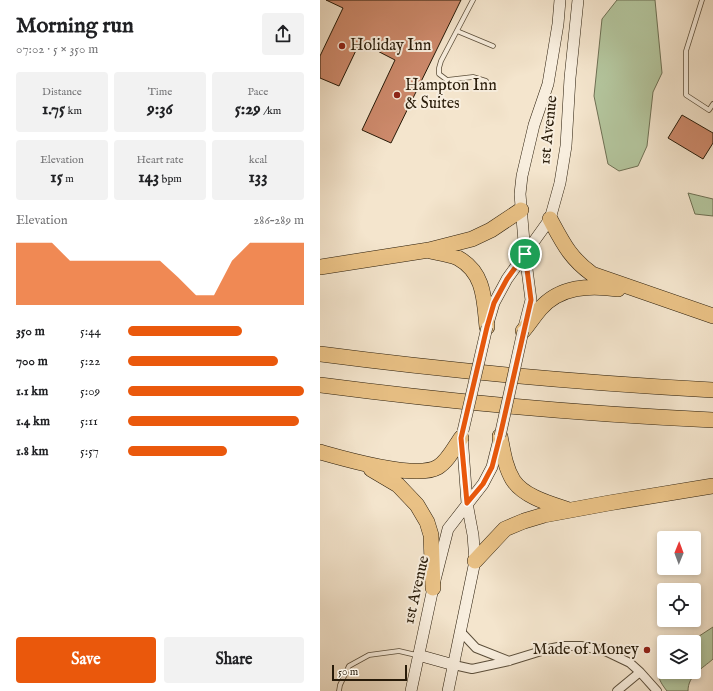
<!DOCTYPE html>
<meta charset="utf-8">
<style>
body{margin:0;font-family:"IM FELL English",serif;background:#f2f2f2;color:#202124;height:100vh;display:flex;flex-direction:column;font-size:15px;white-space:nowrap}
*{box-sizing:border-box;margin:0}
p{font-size:13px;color:#757577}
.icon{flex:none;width:22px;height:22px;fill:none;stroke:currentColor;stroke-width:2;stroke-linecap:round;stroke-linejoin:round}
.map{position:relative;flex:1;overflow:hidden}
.sheet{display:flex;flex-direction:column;background:#fff;width:320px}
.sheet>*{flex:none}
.needle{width:26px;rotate:1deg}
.buttons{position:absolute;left:337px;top:531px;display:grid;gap:8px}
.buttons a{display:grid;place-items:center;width:44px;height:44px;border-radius:4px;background:#fff;box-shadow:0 2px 6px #0003;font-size:20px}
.scale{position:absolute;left:12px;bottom:10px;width:75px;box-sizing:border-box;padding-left:4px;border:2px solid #281b09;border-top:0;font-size:11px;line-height:14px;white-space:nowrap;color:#281b09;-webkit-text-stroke:3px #f8eede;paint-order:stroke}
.pin{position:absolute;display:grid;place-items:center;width:34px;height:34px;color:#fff;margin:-17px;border:2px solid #fff;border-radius:50%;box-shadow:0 1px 4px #0007}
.round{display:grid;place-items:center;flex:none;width:42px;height:42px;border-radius:4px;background:#f2f2f2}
.head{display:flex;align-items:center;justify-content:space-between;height:68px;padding:0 16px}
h1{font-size:22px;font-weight:700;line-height:30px}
.figures{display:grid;grid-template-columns:repeat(3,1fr);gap:6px;height:68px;padding:4px 16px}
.figures div{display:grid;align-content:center;border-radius:4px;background:#f2f2f2;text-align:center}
.figures b{font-size:17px;font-weight:700}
.figures small{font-size:11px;font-weight:400}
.figures p{font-size:11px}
.chart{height:112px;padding:8px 16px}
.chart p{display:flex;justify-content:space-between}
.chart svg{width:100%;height:72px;margin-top:4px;fill:#ea580c;opacity:.7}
.primary-button{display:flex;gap:8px;margin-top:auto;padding:8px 16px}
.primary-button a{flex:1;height:46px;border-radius:4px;background:#ea580c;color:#fff;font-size:16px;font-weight:700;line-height:46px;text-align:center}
.primary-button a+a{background:#f2f2f2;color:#202124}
ul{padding:0 16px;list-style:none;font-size:13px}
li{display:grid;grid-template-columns:64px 48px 1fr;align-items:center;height:30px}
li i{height:10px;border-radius:5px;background:#ea580c}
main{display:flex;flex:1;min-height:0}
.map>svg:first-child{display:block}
.green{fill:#b4c69e;stroke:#6e7054}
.building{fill:#cd8a6c;stroke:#281b09}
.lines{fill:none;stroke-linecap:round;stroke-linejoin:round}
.service-casing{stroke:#5b4e3a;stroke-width:5.5}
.minor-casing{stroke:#5b4e3a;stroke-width:10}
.secondary-casing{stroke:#281b09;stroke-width:12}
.motorway-casing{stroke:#281b09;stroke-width:16}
.service{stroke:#f8eede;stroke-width:4}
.minor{stroke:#f8eede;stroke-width:8}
.secondary{stroke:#f8eede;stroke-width:11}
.motorway{stroke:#eac286;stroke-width:15}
.secondary-bridge-casing{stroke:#281b09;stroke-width:12;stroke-linecap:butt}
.secondary-bridge{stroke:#f8eede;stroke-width:11}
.route-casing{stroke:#fff;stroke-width:8}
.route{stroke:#ea580c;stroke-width:5}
.poi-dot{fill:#8f2418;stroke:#f8eede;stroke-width:1.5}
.labels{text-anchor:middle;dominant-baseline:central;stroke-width:4;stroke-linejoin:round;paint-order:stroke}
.poi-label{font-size:16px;fill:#281b09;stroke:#f8eede;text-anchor:start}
.street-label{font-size:16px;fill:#281b09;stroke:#f8eede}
</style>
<main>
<section class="sheet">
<div class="head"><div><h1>Morning run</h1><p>07:02 · 5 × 350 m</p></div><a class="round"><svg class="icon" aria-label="share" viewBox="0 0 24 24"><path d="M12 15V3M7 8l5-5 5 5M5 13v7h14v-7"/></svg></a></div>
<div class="figures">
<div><p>Distance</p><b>1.75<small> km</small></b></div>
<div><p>Time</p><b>9:36</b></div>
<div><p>Pace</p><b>5:29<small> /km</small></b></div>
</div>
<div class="figures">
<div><p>Elevation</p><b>15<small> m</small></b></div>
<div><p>Heart rate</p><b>143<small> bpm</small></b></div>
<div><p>kcal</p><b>133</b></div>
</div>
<div class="chart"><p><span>Elevation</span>286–289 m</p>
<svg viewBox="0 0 160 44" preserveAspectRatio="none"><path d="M0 44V6L10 6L20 6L30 17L40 17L50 17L60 17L70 17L80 17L90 27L100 38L110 38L120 17L130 6L140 6L150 6L160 6V44z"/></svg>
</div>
<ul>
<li><b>350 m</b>5:44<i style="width:65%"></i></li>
<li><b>700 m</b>5:22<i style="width:85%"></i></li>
<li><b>1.1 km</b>5:09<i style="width:100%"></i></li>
<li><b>1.4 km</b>5:11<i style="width:97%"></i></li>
<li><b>1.8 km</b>5:57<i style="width:56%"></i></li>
</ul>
<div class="primary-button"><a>Save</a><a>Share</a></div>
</section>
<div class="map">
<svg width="393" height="691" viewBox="0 0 393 691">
<rect width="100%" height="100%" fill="#f4e5cd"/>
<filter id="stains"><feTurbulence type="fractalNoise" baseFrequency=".005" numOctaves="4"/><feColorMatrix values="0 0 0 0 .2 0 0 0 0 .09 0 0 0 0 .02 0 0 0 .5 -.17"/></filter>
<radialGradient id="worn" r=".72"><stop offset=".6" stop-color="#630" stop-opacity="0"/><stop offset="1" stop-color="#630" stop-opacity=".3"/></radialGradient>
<path class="green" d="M 297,0 L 335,0 L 342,73 L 333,92 L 327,146 L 318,166 L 299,171 L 288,164 L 274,96 L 282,19 Z
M 368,193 L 393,199 L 393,216 L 375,214 Z
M 393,627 L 393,659 C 382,669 368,675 368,691 L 347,691 C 338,680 334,670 344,659 L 344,672 L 374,672 L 374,642 L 370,642 Z"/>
<path class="building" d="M 6,0 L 141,0 L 71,143 L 42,130 L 75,60 L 40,42 L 19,86 L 0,78 L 0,56 L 23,8 Z
M 362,115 L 393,133 L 393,143 L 383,159 L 348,138 Z"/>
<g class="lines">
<defs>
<path id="service" d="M 153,0 L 121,61 L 119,68 L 119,74 L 127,80 L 153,77 L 166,81
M 382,0 L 366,51 L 366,95 L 389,110 L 393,104
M 137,31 L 173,46
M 19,691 L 20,685 L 29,666 L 49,655 L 79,651 L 96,655"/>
<path id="minor" d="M 141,632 L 156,648 L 189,661
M 134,665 L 152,669 L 189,661 L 228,649 L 243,646 L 261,646 L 285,651 L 310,663 L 320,672 L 337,691
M 297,691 L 320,672"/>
<path id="secondary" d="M 169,320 L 174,303 L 187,279 L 230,219 L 240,183 L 246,146 L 250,78 L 258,0
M 204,327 L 211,300 L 205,254 L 200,194 L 202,176 L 214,125 L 228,84 L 238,24 L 240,0
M 98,655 L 134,665
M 91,691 L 113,588 L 128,529 L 163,484 L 172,467 L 179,439
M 128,691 L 155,561 L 153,535 L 147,503 L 142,435"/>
<path id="motorway" d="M 230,219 C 243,243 250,258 272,274 L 393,316
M 110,251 C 119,253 130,254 138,258 C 165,273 164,300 167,327
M 0,267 L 109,250 L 152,239 L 171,230 L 201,210
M 203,331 C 209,324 214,316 220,309 C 240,286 269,285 298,289
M 0,354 C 130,371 262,383 393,390
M 0,385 C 130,402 262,414 393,420
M 180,436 C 183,451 185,467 193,480 C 204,497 231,504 249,510
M 0,452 C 25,459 96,480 118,467 C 128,461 134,448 141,438
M 51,469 L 78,485 L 97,505 L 107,522 L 111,535 L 113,588
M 155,561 L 185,529 L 204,521 L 224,515 L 289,503 L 393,486"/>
</defs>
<use href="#service" class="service-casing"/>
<use href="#minor" class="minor-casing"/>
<use href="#secondary" class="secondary-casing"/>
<use href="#motorway" class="motorway-casing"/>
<use href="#service" class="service"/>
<use href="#minor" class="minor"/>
<use href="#secondary" class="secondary"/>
<use href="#motorway" class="motorway"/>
<defs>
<path id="secondary-bridge" d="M 143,431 L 167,327
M 180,436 L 203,331"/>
</defs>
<use href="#secondary-bridge" class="secondary-bridge-casing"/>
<use href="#secondary-bridge" class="secondary-bridge"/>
</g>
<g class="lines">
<defs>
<path id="route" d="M 205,254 L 211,300 L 180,436 L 172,467 L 163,484 L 147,503 L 141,438 L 167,327 L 174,303 L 187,279 Z"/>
</defs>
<use href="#route" class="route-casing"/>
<use href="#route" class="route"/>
</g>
<g class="poi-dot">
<circle cx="22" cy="46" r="4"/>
<circle cx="77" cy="95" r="4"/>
<circle cx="327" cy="650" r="4"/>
</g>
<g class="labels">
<g class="poi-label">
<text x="30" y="46">Holiday Inn</text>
<text x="85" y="86">Hampton Inn<tspan x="85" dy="18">&amp; Suites</tspan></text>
<text x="319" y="650" text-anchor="end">Made of Money</text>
</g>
<g class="street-label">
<text transform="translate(229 130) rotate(-84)">1st Avenue</text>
<text transform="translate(97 590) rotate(-77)">1st Avenue</text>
</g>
</g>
<rect width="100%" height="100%" filter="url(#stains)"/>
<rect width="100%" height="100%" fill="url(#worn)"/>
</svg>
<div class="buttons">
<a><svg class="needle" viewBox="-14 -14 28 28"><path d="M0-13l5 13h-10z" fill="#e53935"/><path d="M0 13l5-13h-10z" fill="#757577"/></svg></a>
<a><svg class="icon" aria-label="locate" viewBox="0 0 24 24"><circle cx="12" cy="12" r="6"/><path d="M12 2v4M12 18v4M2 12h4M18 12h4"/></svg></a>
<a><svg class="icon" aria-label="layers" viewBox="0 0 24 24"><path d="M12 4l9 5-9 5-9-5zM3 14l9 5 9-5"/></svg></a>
</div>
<div class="scale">50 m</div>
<div class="pin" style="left:205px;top:254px;background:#1e9e55"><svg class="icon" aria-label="arrive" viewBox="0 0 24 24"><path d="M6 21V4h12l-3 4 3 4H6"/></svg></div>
</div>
</main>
